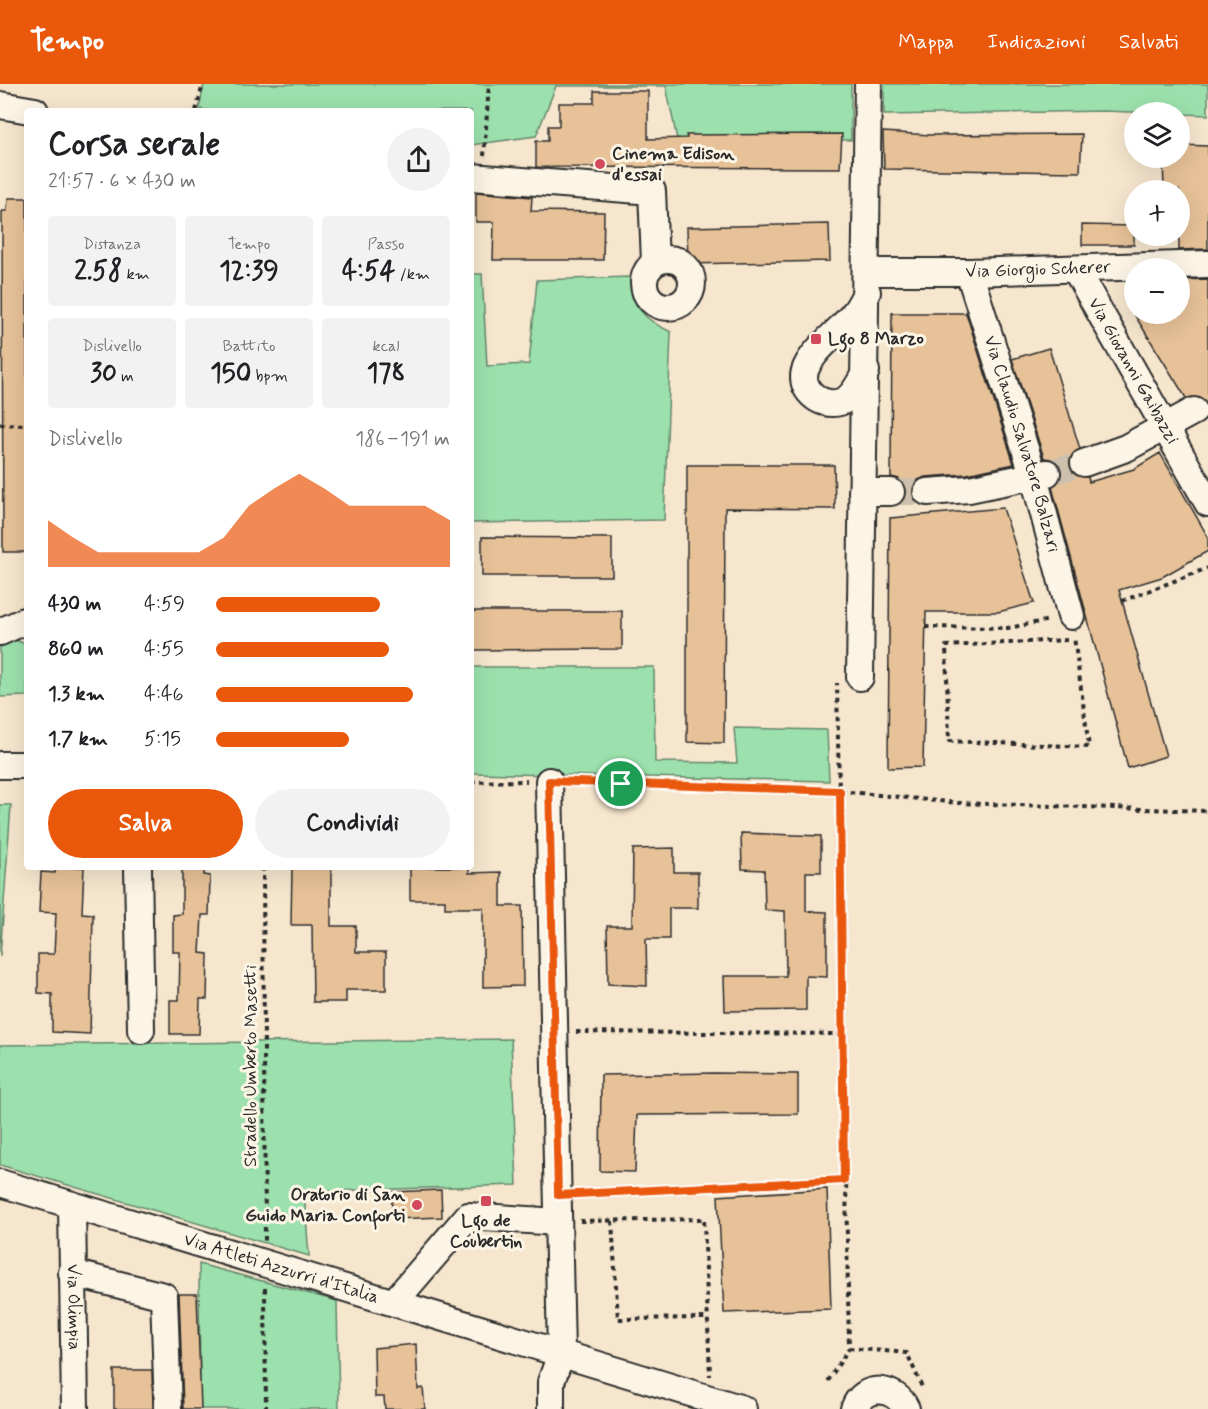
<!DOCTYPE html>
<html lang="it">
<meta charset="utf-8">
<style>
body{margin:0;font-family:Mynerve,sans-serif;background:#f2f2f2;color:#202124;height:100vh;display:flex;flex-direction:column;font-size:22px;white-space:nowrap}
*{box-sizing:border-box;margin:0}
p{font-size:20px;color:#757577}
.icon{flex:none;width:33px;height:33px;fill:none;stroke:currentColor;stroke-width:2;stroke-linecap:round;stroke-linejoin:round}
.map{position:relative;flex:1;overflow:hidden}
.side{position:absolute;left:24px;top:24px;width:450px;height:762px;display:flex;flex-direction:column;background:#fff;border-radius:6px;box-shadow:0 6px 24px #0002}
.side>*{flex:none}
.tools{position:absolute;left:1124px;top:18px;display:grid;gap:12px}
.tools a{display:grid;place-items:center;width:66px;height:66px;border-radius:50%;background:#fff;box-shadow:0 6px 24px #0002;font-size:30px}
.pin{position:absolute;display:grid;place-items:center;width:51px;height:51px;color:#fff;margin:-26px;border:3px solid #fff;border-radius:50%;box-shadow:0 2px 6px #0007}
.round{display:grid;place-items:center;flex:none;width:63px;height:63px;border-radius:32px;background:#f2f2f2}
.overview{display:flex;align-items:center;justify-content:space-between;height:102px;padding:0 24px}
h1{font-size:33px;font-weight:800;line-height:45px}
.metrics{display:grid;grid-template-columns:repeat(3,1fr);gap:9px;height:102px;padding:6px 24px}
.metrics div{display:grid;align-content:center;border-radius:6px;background:#f2f2f2;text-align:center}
.metrics b{font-size:26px;font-weight:800}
.metrics small{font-size:16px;font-weight:400}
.metrics p{font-size:16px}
.chart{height:168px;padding:12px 24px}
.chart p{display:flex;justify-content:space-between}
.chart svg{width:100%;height:108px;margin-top:6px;fill:#ea580c;opacity:.7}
.button{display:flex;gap:12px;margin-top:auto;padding:12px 24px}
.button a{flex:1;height:69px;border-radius:36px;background:#ea580c;color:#fff;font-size:24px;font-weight:800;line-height:69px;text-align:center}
.button a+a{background:#f2f2f2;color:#202124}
ul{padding:0 24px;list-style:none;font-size:20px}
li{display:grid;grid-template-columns:96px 72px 1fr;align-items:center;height:45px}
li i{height:15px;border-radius:8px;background:#ea580c}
header{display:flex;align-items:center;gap:36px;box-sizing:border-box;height:84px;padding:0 30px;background:#ea580c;color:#fff}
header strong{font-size:28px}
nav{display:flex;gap:33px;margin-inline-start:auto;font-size:21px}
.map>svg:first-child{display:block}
.green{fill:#9ce1ad;stroke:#64866c;stroke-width:1.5}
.building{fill:#e7c298;stroke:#2b2b2b;stroke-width:1.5}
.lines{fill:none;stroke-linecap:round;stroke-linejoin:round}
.minor-tunnel{stroke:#cdc1ad;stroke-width:26;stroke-dasharray:26 13;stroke-linecap:butt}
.minor-casing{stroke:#2b2b2b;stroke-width:30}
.path{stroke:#2b2b2b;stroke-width:4;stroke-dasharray:4.5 4.5;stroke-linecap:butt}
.minor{stroke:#fcf5e5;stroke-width:26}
.route-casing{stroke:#fff;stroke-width:12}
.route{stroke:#ea580c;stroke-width:8}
.poi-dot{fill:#d1495b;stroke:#fcf5e5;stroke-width:2}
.labels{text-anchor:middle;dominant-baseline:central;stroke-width:6;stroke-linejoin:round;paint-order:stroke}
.poi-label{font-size:18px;font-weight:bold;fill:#2b2b2b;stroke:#fcf5e5;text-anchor:start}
.street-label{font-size:18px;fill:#2b2b2b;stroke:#fcf5e5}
</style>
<header>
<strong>Tempo</strong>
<nav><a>Mappa</a><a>Indicazioni</a><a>Salvati</a></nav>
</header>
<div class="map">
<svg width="1208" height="1325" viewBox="0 0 1208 1325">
<rect width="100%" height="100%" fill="#f6e6ce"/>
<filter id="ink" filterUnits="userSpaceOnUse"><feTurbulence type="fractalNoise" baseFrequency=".0167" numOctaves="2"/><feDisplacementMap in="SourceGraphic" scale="12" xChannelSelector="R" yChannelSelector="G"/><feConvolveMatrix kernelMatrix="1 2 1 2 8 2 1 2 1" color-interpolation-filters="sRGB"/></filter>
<g filter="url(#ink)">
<path class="green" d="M 204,0 L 851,0 L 851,56 L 677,55 L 666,2 L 556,2 L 536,52 L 471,61 L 471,27 L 214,27 L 199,25 Z
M 884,0 L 1208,0 L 1208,31 L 1104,27 L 884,31 Z
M 471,190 L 482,190 L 487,282 L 529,280 L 537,196 L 629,193 C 636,226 641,234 671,248 L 664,436 L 471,439 Z
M 16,556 L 27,561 L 27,612 L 0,613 L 0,563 Z
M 471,583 L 654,583 L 655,678 L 737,679 L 734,644 L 827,646 L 829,697 L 471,689 Z
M 0,721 L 11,721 L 0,873 Z
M 511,955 L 517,1101 L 304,1108 L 309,1172 L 0,1081 L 0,961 Z
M 199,1180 L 337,1217 L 339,1325 L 200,1325 Z"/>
<path class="building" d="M 594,7 L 648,7 L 648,55 L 687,54 L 686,51 L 842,50 L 840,84 L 536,83 L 536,57 L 548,57 L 548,42 L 559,42 L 559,19 L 594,19 Z
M 883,48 L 930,51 L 1082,50 L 1080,88 L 884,85 Z
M 1179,61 L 1208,62 L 1208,165 L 1179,166 L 1179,106 L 1164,106 L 1163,74 L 1179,74 Z
M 476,108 L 532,113 L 531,127 L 604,128 L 603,176 L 493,176 L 494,138 L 476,138 Z
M 8,114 L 27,114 L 27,468 L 3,468 L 2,127 L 7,127 Z
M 829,140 L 830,177 L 688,180 L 687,143 Z
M 1082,141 L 1134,142 L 1134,161 L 1082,161 Z
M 1208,195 L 1208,323 L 1201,314 L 1186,314 L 1134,230 L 1179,230 L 1179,196 Z
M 892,229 L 966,229 L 1014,380 L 967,390 L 925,393 L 918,396 L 913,402 L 905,404 L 899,395 L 891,393 Z
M 1049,264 L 1080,365 L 1069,376 L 1074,390 L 1088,393 L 1089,398 L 1134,385 L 1160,369 L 1208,453 L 1208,467 L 1162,493 L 1119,506 L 1166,672 L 1128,684 L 1052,403 L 1061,394 L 1062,385 L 1052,375 L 1044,374 L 1012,275 Z
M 687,381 L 834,381 L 835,425 L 725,424 L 724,659 L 687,658 Z
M 1003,424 L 1034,519 L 998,528 L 926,528 L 923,683 L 888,684 L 890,434 Z
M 482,453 L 612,454 L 612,492 L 482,492 Z
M 471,527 L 622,527 L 622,565 L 471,566 Z
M 741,749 L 821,752 L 821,788 L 806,788 L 806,827 L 827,828 L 827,893 L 806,892 L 806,926 L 725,927 L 724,892 L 786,892 L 785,827 L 765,826 L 764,786 L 742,785 Z
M 674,764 L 674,788 L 698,788 L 698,824 L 669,824 L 669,855 L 646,855 L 647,902 L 608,900 L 607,842 L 632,842 L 633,765 Z
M 55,783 L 84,783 L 82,829 L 93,830 L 90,950 L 52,948 L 52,910 L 38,909 L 38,870 L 54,870 L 56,829 L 39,828 L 41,788 L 55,789 Z
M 182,783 L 204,783 L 204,791 L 210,792 L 209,831 L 202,831 L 200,869 L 208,870 L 207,915 L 200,915 L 199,950 L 170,950 L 170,916 L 179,916 L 180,868 L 173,868 L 173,831 L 182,830 Z
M 292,783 L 331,783 L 331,842 L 356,842 L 356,868 L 386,868 L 386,906 L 346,906 L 346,918 L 313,918 L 312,841 L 291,841 Z
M 410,783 L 469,783 L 469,789 L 501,788 L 501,822 L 522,822 L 523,902 L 483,903 L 483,824 L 445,824 L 445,816 L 410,816 Z
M 714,989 L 798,990 L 798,1030 L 637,1031 L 635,1088 L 600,1087 L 601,991 Z
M 827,1105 L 831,1225 L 724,1229 L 718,1112 Z
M 441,1106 L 442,1133 L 393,1135 L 391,1108 Z
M 179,1210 L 197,1210 L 201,1325 L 183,1325 Z
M 416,1260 L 418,1305 L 423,1304 L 425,1325 L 385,1325 L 384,1313 L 375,1313 L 374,1264 Z
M 114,1286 L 152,1286 L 153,1325 L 114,1325 Z"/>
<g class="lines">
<path class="minor-tunnel" d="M 1047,389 L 1084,379
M 891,408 L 927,408"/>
<defs>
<g id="minor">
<path d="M 0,21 L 35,27"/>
<path d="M 471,93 L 652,107 L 655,178"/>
<circle cx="668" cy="199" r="24"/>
<path id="s1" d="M 1076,186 L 1208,419"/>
<path id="s2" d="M 867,188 L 969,188 L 1208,180"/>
<path id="s3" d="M 969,188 L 1034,393 L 1071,532"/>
<path d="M 866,287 C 860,298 853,315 840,318 C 820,324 797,304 806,284 C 816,262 841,247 855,228 C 860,222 863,214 867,208"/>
<path d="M 1084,379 L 1126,364 L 1194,327"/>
<path d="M 862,408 L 891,408"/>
<path d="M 927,408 L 969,405 L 1047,389"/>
<path d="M 0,548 L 27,536"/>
<path d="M 860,593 L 868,0"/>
<path d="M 0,681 L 27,681"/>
<path d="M 549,697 L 561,1270 L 551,1298 L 551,1325"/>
<path d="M 138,783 L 141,946"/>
<path id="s4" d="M 0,1099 L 743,1325"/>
<path id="s5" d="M 72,1121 L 75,1325"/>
<path d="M 72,1189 L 164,1212 L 168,1325"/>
<path d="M 395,1217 L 468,1132 L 558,1138"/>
<path d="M 854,1325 C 863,1299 896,1302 906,1325"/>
</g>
</defs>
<use href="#minor" class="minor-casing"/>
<path class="path" d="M 196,27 L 203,0
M 484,72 L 489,0
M 0,340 L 27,341
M 1122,517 L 1208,484
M 925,543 L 1008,544 L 1050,536
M 1067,556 L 946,562 L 949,657 L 1089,663 L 1074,553
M 471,698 L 527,697
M 571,698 L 840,707 L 958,719 L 1208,727
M 263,783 L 265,1157
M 576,948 L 844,950
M 579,1110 L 844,1096
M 580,1137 L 704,1135 L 710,1292
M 612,1137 L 618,1235 L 706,1234
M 265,1204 L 266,1325
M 849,1264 L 907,1269 L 922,1303
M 828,1297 L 849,1264 L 837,599"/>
<use href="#minor" class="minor"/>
</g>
</g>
<g class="lines" filter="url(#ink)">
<defs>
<path id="route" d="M 549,697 L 840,707 L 844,1096 L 558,1111 Z"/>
</defs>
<use href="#route" class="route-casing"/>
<use href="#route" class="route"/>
</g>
<g class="poi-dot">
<circle cx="600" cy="80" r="6"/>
<rect x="810" y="249" width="12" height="12" rx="3"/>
<rect x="480" y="1111" width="12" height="12" rx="3"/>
<circle cx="417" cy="1121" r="6"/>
</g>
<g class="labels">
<g class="poi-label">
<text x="612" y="70">Cinema Edison<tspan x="612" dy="21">d'essai</tspan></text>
<text x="828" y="255">Lgo 8 Marzo</text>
<text x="405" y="1111" text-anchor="end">Oratorio di San<tspan x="405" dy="21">Guido Maria Conforti</tspan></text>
<text x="486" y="1137" text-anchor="middle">Lgo de<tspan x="486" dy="21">Coubertin</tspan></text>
</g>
<g class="street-label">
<text stroke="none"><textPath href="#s2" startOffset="171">Via Giorgio Scherer</textPath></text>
<text stroke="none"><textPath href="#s1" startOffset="116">Via Giovanni Gaibazzi</textPath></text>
<text stroke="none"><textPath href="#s3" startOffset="180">Via Claudio Salvatore Balzari</textPath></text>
<text transform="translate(251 982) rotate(-90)">Stradello Umberto Masetti</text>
<text stroke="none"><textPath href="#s4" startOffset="294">Via Atleti Azzurri d'Italia</textPath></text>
<text stroke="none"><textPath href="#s5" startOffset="102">Via Olimpia</textPath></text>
</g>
</g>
</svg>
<div class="tools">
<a><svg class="icon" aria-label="layers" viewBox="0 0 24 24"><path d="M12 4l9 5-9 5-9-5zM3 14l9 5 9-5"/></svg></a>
<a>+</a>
<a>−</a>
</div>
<div class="pin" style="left:621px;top:700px;background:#1e9e55"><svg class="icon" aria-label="arrive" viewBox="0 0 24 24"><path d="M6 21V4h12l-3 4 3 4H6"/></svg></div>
<section class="side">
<div class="overview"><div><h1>Corsa serale</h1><p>21:57 · 6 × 430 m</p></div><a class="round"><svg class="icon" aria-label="share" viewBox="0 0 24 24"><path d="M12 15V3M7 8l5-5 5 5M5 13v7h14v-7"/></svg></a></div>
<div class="metrics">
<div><p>Distanza</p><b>2.58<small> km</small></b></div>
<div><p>Tempo</p><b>12:39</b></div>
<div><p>Passo</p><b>4:54<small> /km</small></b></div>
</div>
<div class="metrics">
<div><p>Dislivello</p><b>30<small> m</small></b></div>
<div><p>Battito</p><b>150<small> bpm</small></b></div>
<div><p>kcal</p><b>178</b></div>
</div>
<div class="chart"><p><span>Dislivello</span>186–191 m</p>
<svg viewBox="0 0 160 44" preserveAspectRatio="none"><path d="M0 44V25L10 32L20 38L30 38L40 38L50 38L60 38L70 32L80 19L90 12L100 6L110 12L120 19L130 19L140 19L150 19L160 25V44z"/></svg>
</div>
<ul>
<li><b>430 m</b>4:59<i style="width:70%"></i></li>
<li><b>860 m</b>4:55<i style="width:74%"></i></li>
<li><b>1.3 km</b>4:46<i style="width:84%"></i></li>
<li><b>1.7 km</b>5:15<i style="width:57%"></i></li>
</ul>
<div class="button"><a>Salva</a><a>Condividi</a></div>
</section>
</div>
